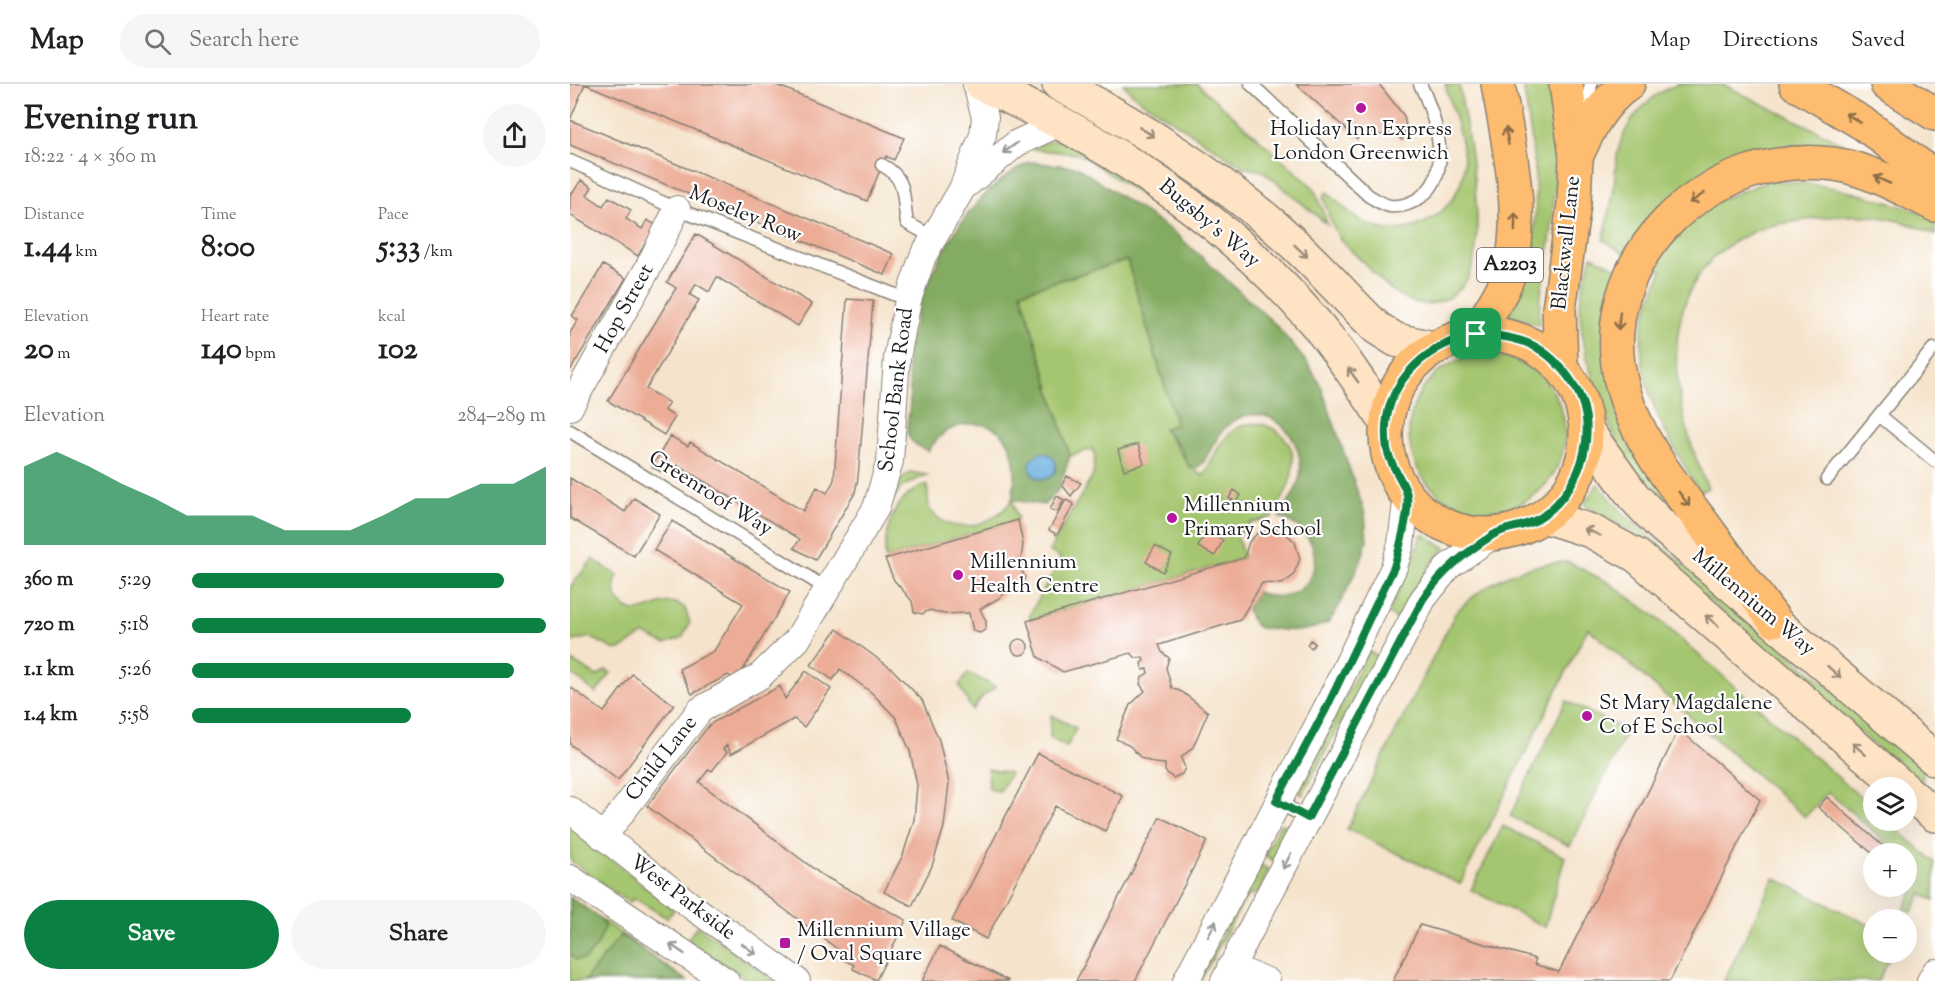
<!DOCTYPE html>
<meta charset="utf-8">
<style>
body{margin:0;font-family:"Sorts Mill Goudy",serif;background:#f6f6f6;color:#202124;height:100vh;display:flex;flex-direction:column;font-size:22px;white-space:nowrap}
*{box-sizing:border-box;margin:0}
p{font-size:20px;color:#757577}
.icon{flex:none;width:33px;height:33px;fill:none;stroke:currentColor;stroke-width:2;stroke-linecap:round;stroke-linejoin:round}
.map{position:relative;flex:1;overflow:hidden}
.details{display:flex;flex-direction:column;background:#fff;width:570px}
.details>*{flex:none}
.buttons{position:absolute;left:1293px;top:693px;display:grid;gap:12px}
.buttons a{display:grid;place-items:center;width:54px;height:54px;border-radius:50%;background:#fff;box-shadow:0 6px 24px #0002;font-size:30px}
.pin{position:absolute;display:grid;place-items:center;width:51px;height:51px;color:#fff;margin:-26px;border-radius:12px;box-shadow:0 3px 9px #0006}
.round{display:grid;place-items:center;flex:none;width:63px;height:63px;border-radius:32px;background:#f6f6f6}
.headline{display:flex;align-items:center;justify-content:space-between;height:102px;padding:0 24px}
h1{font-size:33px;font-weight:700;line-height:45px}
.stats{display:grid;grid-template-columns:repeat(3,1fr);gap:9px;height:102px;padding:6px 24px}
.stats div{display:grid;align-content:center}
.stats b{font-size:30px;font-weight:700}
.stats small{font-size:16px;font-weight:400}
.stats p{font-size:16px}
.chart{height:168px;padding:12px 24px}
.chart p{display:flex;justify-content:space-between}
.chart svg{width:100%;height:108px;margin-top:6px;fill:#0b8043;opacity:.7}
.button{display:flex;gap:12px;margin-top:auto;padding:12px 24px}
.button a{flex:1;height:69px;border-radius:36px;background:#0b8043;color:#fff;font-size:24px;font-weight:700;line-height:69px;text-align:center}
.button a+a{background:#f6f6f6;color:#202124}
ul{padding:0 24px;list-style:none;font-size:20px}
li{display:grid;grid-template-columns:96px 72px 1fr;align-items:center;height:45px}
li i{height:15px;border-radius:8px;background:#0b8043}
header{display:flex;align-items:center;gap:36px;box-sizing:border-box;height:84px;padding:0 30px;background:#fff;border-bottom:2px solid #e0e0e0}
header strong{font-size:28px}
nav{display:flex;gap:33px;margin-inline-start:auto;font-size:21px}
.search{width:420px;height:54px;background:#f6f6f6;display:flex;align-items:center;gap:15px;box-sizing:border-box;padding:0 21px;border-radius:33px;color:#757577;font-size:22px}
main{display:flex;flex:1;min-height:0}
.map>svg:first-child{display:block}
.green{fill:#a5c66f;stroke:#607146;stroke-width:1.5}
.forest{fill:#84ab62;stroke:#50643f;stroke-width:1.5}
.water{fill:#67aede;stroke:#42657d;stroke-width:1.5}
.building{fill:#ecac95}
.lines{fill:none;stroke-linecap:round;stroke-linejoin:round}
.lane-casing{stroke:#888074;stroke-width:15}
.street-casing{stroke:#888074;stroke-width:28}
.secondary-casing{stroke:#888074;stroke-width:36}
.primary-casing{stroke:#888074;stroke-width:36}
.highway-casing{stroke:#888074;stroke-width:36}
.lane{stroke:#fff;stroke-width:12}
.street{stroke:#fff;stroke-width:26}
.secondary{stroke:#fee4c5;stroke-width:33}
.primary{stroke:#fdbc6f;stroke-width:33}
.highway{stroke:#fdbc6f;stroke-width:33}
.oneway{stroke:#8c6c46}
.oneway2{stroke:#988a79}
.oneway3{stroke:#999}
.route-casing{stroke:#fff;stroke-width:12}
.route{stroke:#0b8043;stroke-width:8}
.poi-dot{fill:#b5179e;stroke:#fff;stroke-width:2}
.labels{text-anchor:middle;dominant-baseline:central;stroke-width:4.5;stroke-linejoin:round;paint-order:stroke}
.shield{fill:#fff;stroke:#606060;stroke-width:1.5}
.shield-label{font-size:20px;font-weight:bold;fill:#1c1c1c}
.poi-label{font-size:21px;fill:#1c1c1c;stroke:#fff;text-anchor:start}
.street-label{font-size:21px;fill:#1c1c1c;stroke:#fff}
</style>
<header>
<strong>Map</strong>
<div class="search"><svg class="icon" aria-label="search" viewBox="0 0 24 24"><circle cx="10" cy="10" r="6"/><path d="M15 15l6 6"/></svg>Search here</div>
<nav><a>Map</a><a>Directions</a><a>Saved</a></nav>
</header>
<main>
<section class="details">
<div class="headline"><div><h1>Evening run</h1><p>18:22 · 4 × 360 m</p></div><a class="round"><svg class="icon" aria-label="share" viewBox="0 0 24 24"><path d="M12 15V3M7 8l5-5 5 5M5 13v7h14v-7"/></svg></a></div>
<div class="stats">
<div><p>Distance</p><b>1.44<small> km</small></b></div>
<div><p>Time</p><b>8:00</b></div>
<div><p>Pace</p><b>5:33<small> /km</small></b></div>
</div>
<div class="stats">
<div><p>Elevation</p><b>20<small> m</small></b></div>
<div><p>Heart rate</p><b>140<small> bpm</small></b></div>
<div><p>kcal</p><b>102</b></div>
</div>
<div class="chart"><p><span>Elevation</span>284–289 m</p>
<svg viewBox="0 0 160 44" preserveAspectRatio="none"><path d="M0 44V12L10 6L20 12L30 19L40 25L50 32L60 32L70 32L80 38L90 38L100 38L110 32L120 25L130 25L140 19L150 19L160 12V44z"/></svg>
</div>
<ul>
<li><b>360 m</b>5:29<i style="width:88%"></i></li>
<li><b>720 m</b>5:18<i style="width:100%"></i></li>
<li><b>1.1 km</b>5:26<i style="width:91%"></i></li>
<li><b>1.4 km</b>5:58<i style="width:62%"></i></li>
</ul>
<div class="button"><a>Save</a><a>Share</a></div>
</section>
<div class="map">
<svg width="1365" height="897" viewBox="0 0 1365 897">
<rect width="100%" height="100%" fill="#fff"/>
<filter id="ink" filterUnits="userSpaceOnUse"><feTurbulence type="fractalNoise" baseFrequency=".0167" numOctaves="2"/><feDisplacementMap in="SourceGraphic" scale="12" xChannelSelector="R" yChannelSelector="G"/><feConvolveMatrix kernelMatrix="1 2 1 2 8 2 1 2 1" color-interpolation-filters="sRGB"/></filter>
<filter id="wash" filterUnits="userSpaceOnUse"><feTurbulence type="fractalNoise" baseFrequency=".008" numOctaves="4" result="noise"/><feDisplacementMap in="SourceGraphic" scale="24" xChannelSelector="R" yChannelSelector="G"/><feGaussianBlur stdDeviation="1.35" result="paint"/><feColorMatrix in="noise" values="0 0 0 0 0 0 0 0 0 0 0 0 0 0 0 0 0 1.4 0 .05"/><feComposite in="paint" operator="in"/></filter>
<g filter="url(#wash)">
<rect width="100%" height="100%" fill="#f5e3cb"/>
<path class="green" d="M 553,0 L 627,0 L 744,104 L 758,141 L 693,87 L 675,84 L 567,14 Z
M 875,0 L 889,0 C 897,49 917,140 901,187 C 897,198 888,208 878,214 C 841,233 816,202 793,178 C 785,170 774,161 768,152 C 761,141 757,125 753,113 L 757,108 C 772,122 786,137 805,143 C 847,157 896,121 894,76 C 893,54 881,23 875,0 Z
M 953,0 L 983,0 L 986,90 L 981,151 L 970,215 L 969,241 L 938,231 C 979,154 966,82 953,0 Z
M 1108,0 L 1152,0 L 1280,63 L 1272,74 L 1217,73 L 1057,171 L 1033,156 C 1037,141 1040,126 1043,110 C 1045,98 1045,85 1047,72 C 1052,40 1078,11 1108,0 Z
M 483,56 L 492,56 L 589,114 L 585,120 L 509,70 L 460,65 Z
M 1198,97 C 1257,97 1310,115 1365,133 L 1365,151 C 1324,129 1281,128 1236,136 C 1218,139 1199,140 1183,148 C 1078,194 1100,319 1138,404 L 1130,408 C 1102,362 1066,305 1072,248 C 1074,227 1084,207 1092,186 L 1077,178 L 1117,129 Z
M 1022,172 L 1051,186 L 1040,236 L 1123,445 L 1116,451 C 1101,434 1082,418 1070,399 C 1041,354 1012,280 1010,226 C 1010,207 1016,189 1022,172 Z
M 557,176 L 606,340 L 593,345 C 607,361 616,382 633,392 C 642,377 649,356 664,346 C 688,329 724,348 723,378 C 723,398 712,417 702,433 L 680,439 L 667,452 L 674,474 L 460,536 L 460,530 L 491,474 L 479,467 L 523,391 L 525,372 L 523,365 L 500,372 L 451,208 Z
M839 349a78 78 0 1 1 156 0a78 78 0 1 1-156 0Z
M 340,388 L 357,391 L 333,402 L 311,429 L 329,397 Z
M 357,400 L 359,424 C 380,456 424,442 442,416 L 448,436 L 315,475 C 314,442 325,412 357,400 Z
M 1028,400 L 1054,430 L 1353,683 L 1352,703 L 1061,448 L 1014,420 Z
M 851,451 L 855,451 L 875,464 L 862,478 L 827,535 L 818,530 L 845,470 Z
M 23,475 L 48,492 L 45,497 L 46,513 C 68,548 91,503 115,524 L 120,539 L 112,554 L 95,560 L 74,550 L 53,564 L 45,566 L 20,553 L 0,558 L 0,503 Z
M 998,478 L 1039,499 L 1082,530 L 1303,724 L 1304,736 L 1317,737 L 1365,778 L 1364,816 L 1351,810 L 1342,828 L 1334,825 L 1351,790 L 1337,777 L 1336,770 L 1328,769 L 1258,708 L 1235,733 L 1018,544 L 890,800 L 777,745 L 886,528 C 917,497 954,479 998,478 Z
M 798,567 L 808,572 L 732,711 L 729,708 Z
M 0,576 L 27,592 L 36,586 L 41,589 L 26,609 L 0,589 Z
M 398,589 L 426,603 L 412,613 L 402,626 L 389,601 Z
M 996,617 L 1057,647 L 1000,762 L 940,732 Z
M 481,631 L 506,644 L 497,663 L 480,654 Z
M 418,685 L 440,689 L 430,707 L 419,705 Z
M 714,740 L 719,747 L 704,777 L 694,771 L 710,741 Z
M 0,742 L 104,826 L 97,834 L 64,814 L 59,819 L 0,776 Z
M 933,742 L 995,773 L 975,843 L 901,806 Z
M 689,780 L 699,785 L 689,808 L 676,813 L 631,896 L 629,894 Z
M 1204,794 L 1303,843 L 1304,868 L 1322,869 L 1308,897 L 1154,897 Z
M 0,813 L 117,897 L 0,897 Z
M 127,842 L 205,897 L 179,897 L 117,856 Z"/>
<path class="forest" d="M 460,78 L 507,83 L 605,149 L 705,240 L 738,280 L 751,302 L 795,430 L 797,457 L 791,477 L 764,531 L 757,539 L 744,544 L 728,547 L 689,544 L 683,539 L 677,525 L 687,508 C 744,532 771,454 709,433 C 717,420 727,407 730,392 C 736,355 699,313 662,338 C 649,347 641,365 633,379 L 628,383 L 619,383 L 611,365 L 593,345 L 606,340 L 557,176 L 451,208 L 500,372 L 488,406 L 474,421 L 442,416 C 448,385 447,340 404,340 C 382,340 370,349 358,367 C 329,355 338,344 340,319 C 341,302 336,285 338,268 C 348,199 395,109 460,78 Z
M 0,813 L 30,834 L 35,843 L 27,862 L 15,875 L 6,876 L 0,870 Z
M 51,851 L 117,897 L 14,897 Z"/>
<path class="water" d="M460 382a13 13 0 1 1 26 0a13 13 0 1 1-26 0Z"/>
<g id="blocks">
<path class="building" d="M 0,0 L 204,0 L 334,54 L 324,76 L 316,72 L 297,117 L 15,0 L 0,36 L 324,170 L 315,191 L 0,61 Z
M 726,0 L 809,0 L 834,32 L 836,42 L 834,53 L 832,56 L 822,48 L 808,52 L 796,45 L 787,55 Z
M 11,96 L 22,103 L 17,111 L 33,122 L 39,113 L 61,126 L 56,135 L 72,145 L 77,136 L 86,141 L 68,172 L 0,131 L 0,109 L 2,110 Z
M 126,150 L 242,220 L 228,242 L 147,193 L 139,208 L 126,200 L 120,211 L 129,216 L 76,305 L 99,319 L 94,326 L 105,333 L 94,351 L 38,317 L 106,204 L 97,198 Z
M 33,181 L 56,194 L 0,287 L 0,249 L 8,236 L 2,232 Z
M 277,215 L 303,217 L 288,394 L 285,409 L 245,476 L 224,464 L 230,455 L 107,381 L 105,384 L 96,379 L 91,388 L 82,383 L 100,352 L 118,362 L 120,358 L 233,427 L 247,403 L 257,409 L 264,396 Z
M 568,360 L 574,380 L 554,386 L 548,366 Z
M 497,392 L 511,399 L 501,412 L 492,401 Z
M 0,394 L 55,428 L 64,414 L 90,430 L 64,472 L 0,434 Z
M 664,406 L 671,411 L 666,418 L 659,414 Z
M 487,412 L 494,416 L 487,428 L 480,425 Z
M 496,416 L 504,420 L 487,451 L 479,446 Z
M 448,436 L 453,460 L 450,484 L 455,493 L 452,501 L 441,501 L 431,513 L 410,525 L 416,537 L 416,545 L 410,549 L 403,547 L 399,529 L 374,530 L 360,526 L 352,530 L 344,528 L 342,517 L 324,496 L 315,475 Z
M 102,437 L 220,508 L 167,596 L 158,591 L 122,610 L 109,585 L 144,567 L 173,520 L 84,466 Z
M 694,442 L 716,450 L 725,458 L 730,475 L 723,492 L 712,500 L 692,499 L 670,536 L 589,561 L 592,568 L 599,574 L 596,584 L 602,604 L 612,608 L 638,628 L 623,663 L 611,674 L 615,684 L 612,690 L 603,694 L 595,687 L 595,680 L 584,679 L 571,674 L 560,662 L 546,655 L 560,621 L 575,607 L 570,600 L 572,593 L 578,589 L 577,585 L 573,586 L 571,579 L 574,577 L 573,573 L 566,574 L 561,569 L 493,588 L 468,573 L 457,537 L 674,474 L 679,458 Z
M 636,447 L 653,456 L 645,472 L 628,463 Z
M 585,462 L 602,471 L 593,488 L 576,478 Z
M 267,545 L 322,585 L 352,616 L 369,656 L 379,699 L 374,743 L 362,782 L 342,822 L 314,808 L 333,771 L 344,736 L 347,701 L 340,667 L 326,634 L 302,609 L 270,585 L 263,596 L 241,581 Z
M442 563a8 8 0 1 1 16 0a8 8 0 1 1-16 0Z
M 740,556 L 745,559 L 742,564 L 737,561 Z
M 236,587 L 261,605 L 234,643 L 224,635 L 161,670 L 157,661 L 153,665 L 157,668 L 142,687 L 139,685 L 129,698 L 252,791 L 336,836 L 306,896 L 283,885 L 284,881 L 272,875 L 274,870 L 77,722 L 140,640 L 210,602 L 215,615 Z
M 62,590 L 104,621 L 48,696 L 0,660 L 0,603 L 34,628 Z
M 1109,645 L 1190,716 L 1100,897 L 823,897 L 850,841 L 966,875 L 964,880 L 989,888 Z
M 468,669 L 553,712 L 535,747 L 485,722 L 416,855 L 382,837 Z
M 1257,713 L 1322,770 L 1304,771 L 1248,723 Z
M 590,733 L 637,757 L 565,897 L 506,897 Z
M 370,862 L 439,897 L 352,897 Z"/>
</g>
</g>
<g filter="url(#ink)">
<use href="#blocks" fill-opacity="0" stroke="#888074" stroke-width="1.5"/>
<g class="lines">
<defs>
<path id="lane" d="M 681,0 L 799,112 C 805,115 813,121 820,122 C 842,124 864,108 868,86 C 874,60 861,23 850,0
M 1015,31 L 1021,0
M 0,77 L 107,125 L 338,216
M 312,81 C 338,95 332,112 337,139 L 363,153
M 1309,331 L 1365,377
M 0,347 L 259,506
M 1257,395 L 1363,265
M 707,718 L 738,734"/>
<path id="street" d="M 395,102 L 447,59 L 492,38
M 0,323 L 78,184 L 107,125
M 0,726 L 124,824 L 227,897
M 33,753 L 130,626 L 190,592 L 227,556 L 306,424 L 320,377 L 327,274 L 338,216 L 353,172 L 392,105 L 413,51 L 415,33 L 406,0
M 0,794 L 156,897
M 660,883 L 697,897
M 616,897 L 756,625 L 824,483 L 831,460 L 837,410
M 654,897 L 853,515 L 879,482 L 926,449
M 1360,897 L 1365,888"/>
<path id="secondary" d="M 411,0 C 536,56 652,131 742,235 C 770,267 793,304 817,339
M 489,0 C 566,40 637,85 703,141 C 740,172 772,210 807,244 L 826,256 L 863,264
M 1017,347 L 1064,413 L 1090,440 L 1365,675
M 974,432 L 1021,447 L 1067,472 L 1333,704
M 1336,707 L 1365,731"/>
<path id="primary" d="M 906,250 C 915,234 926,219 934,202 C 960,147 938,58 928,0
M816 350a100 100 0 1 1 200 0a100 100 0 1 1-200 0Z
M 991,282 L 989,225 L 1004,120 L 1006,73 L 996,0"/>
<path id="highway" d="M 1226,0 L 1294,40 L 1365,93
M 1317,0 L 1365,30
M 1006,73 C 1019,44 1031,19 1058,0
M 1204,536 C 1180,503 1155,470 1131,437 C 1100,397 1067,355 1053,305 C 1017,175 1138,64 1264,80 C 1298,85 1334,105 1365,121"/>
</defs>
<use href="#lane" class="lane-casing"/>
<use href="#street" class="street-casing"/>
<use href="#secondary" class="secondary-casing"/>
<use href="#primary" class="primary-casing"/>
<use href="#highway" class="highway-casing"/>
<use href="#lane" class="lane"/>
<use href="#street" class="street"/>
<use href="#secondary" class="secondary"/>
<use href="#primary" class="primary"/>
<use href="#highway" class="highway"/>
</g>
<defs><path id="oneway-shaft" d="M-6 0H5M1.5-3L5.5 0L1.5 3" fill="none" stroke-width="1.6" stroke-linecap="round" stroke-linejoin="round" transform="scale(1.5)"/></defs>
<g class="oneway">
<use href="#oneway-shaft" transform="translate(1283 34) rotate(-149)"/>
<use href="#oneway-shaft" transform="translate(937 52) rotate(-100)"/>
<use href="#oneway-shaft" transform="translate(1312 96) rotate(-156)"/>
<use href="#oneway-shaft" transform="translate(1127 114) rotate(147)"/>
<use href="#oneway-shaft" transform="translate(945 138) rotate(-89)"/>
<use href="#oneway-shaft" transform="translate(1049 237) rotate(96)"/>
<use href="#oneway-shaft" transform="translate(1114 415) rotate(53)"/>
</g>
<g class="oneway2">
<use href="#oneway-shaft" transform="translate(577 48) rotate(31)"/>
<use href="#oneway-shaft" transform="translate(731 167) rotate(43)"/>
<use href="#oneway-shaft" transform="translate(783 291) rotate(-126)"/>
<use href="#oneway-shaft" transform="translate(1022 448) rotate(-157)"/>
<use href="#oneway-shaft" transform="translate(1142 537) rotate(-139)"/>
<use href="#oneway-shaft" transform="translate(1264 588) rotate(42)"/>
<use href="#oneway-shaft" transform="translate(1289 665) rotate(-139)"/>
</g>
<g class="oneway3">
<use href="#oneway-shaft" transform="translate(440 64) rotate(145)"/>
<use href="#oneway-shaft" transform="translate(717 777) rotate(117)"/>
<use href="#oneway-shaft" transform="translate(642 845) rotate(-64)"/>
<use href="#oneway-shaft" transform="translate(107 865) rotate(-146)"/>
<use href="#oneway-shaft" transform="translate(179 865) rotate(36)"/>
</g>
</g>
<g class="lines" filter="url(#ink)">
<defs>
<path id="route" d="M 906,250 C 950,252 976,260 1002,298 C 1032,341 1013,402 973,432 C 957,444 937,442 923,451 C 895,469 872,487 853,515 L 738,734 L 706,717 L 756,625 L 824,483 C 829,467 840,427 837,411 C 835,399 820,382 817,365 C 808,305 851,262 906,250 Z"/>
</defs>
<use href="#route" class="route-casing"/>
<use href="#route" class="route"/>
</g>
<g class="poi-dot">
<circle cx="791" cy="24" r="6"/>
<circle cx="602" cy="434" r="6"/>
<circle cx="388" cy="491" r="6"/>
<circle cx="1017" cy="632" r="6"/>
<rect x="209" y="853" width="12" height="12" rx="3"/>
</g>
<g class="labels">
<rect class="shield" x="907" y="164" width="66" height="34" rx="4.5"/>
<g class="shield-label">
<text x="940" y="181">A2203</text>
</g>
<g class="poi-label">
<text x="791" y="46" text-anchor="middle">Holiday Inn Express<tspan x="791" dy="24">London Greenwich</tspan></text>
<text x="614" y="422">Millennium<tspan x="614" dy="24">Primary School</tspan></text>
<text x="400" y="479">Millennium<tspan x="400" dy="24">Health Centre</tspan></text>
<text x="1029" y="620">St Mary Magdalene<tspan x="1029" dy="24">C of E School</tspan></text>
<text x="227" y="847">Millennium Village<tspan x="227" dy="24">/ Oval Square</tspan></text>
</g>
<g class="street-label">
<text transform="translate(175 131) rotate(22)">Moseley Row</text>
<text transform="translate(639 140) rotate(40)">Bugsby's Way</text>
<text transform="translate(997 159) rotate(-84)">Blackwall Lane</text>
<text transform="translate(55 225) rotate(-61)">Hop Street</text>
<text transform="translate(327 306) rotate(-83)">School Bank Road</text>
<text transform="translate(140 410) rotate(32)">Greenroof Way</text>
<text transform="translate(1183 519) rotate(40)">Millennium Way</text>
<text transform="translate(92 675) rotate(-52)">Child Lane</text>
<text transform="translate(112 814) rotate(37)">West Parkside</text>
</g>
</g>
</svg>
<div class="buttons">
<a><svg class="icon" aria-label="layers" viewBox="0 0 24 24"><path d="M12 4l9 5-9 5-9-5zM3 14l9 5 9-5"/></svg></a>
<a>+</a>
<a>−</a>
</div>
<div class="pin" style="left:906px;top:250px;background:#1e9e55"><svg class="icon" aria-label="arrive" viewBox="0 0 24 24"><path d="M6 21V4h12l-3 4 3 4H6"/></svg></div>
</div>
</main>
